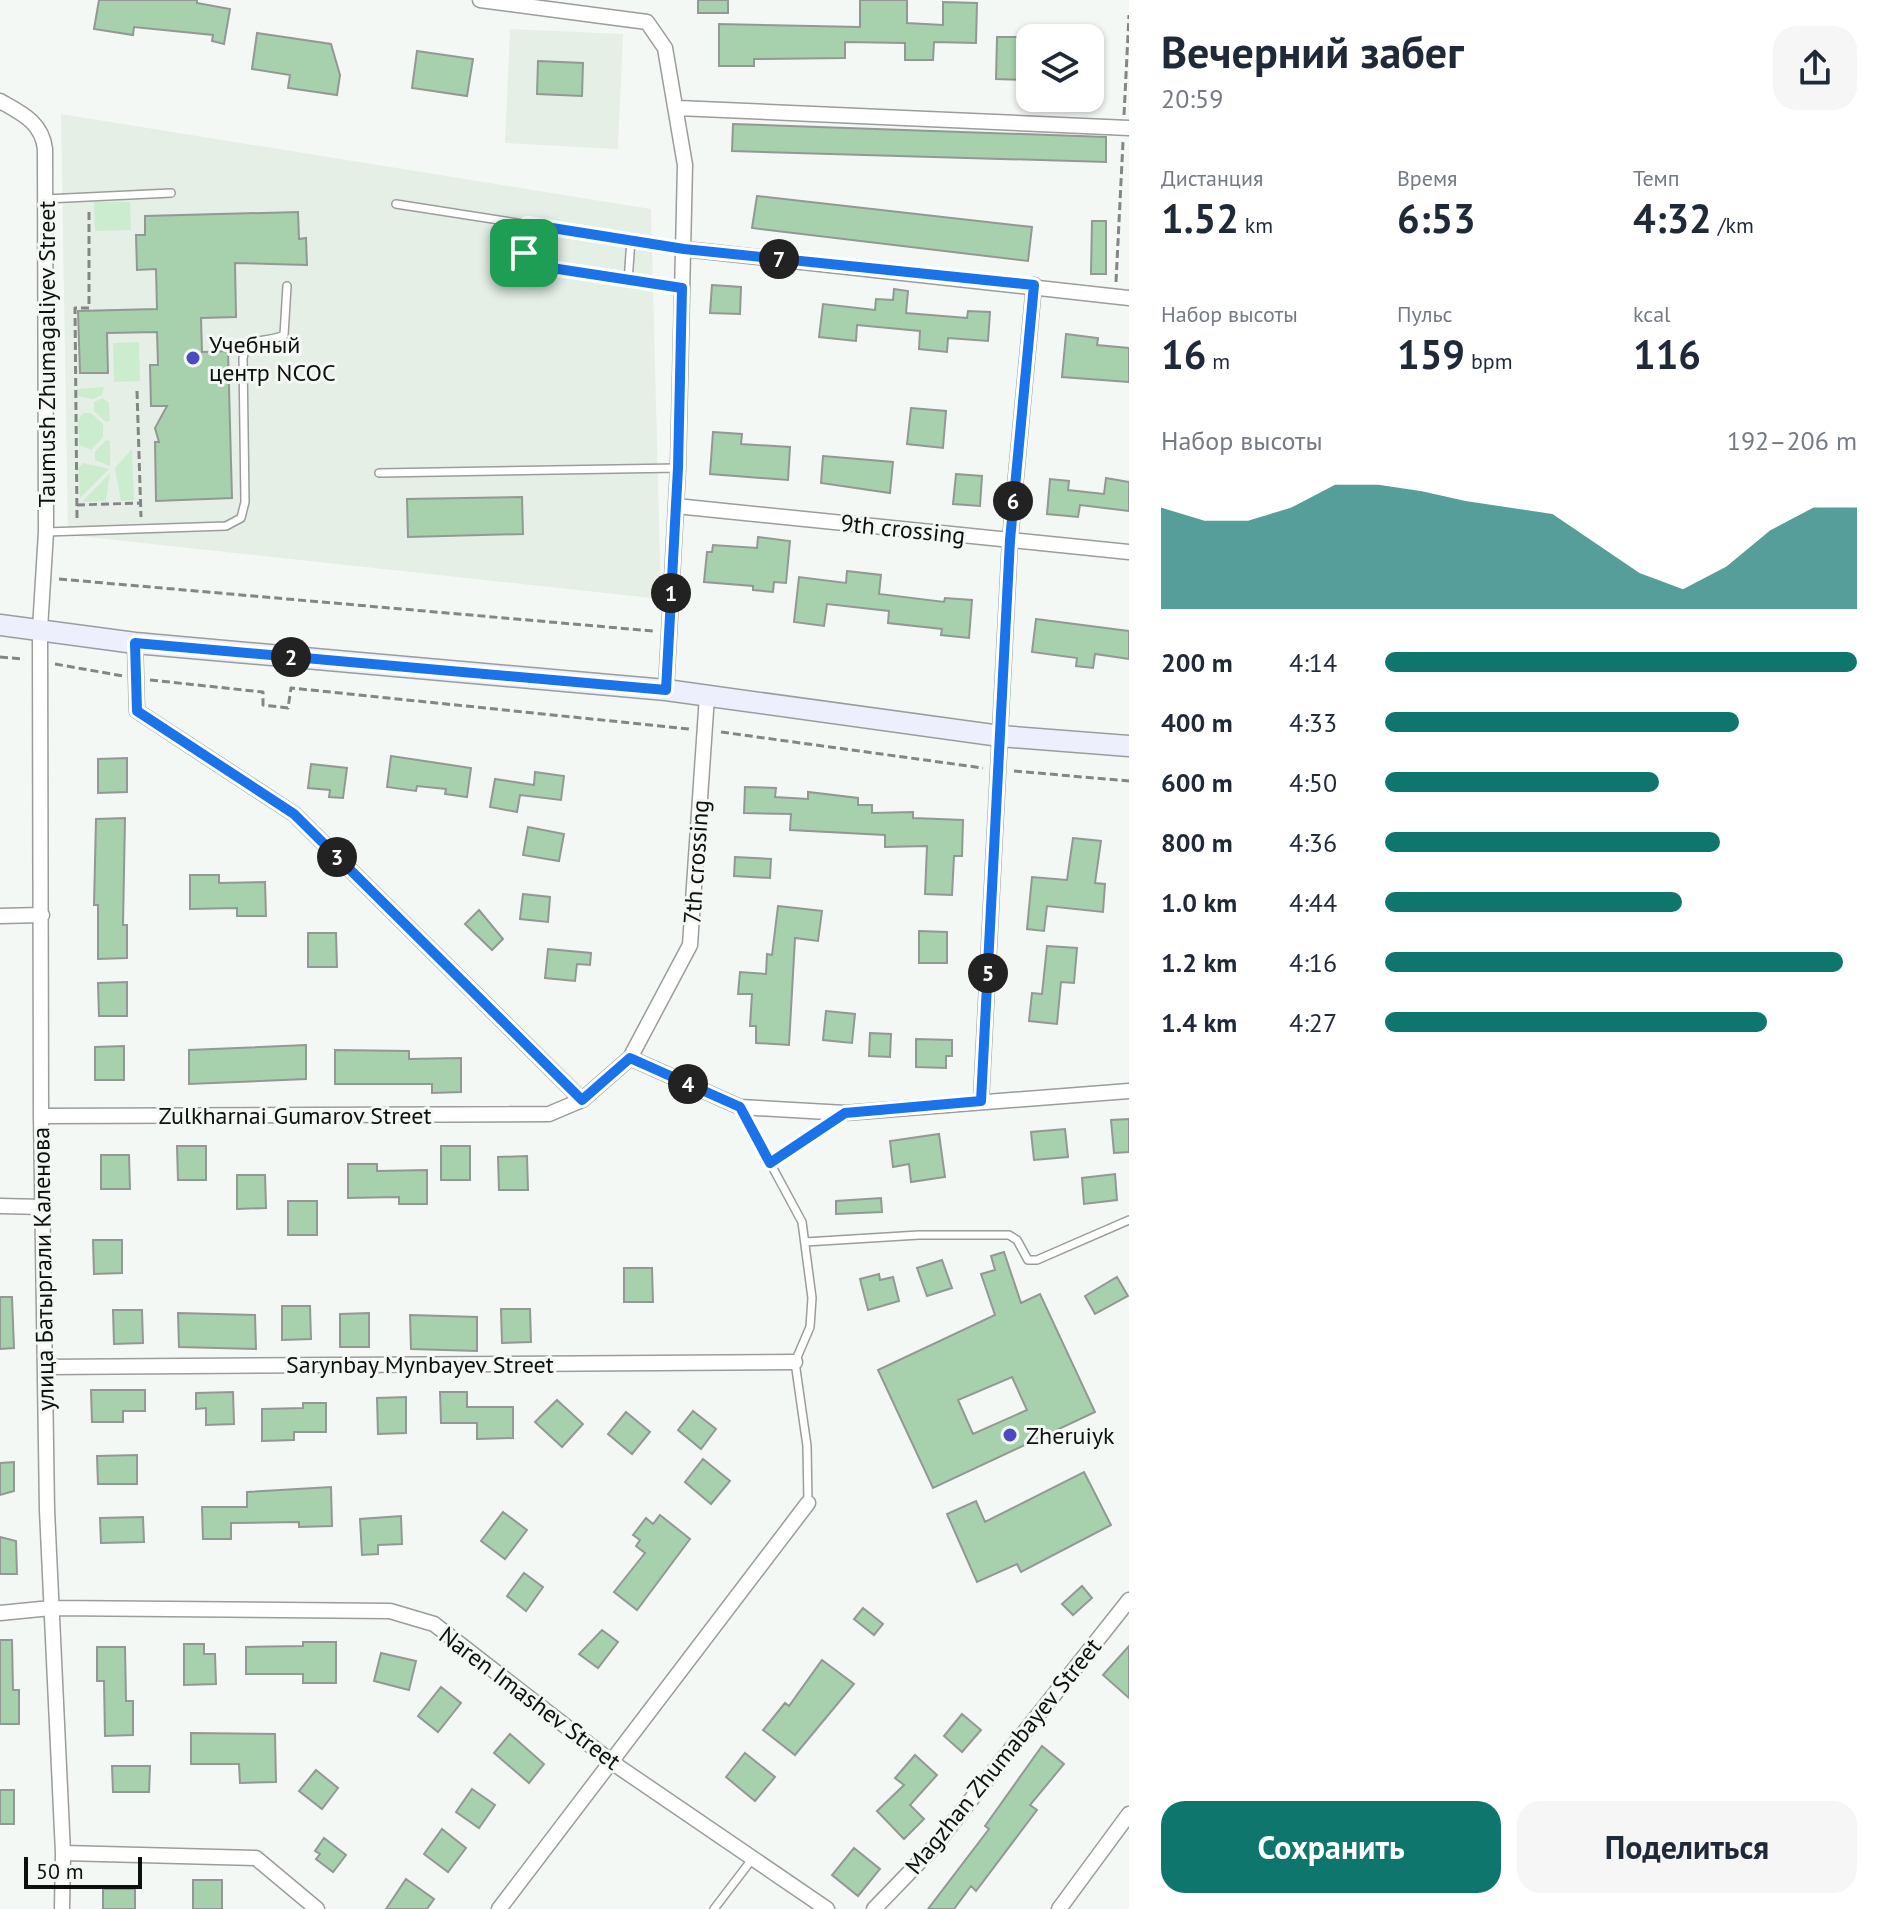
<!DOCTYPE html>
<html lang="ru">
<meta charset="utf-8">
<style>
body{margin:0;font-family:"PT Sans",sans-serif;background:#f6f6f7;color:#1f2937;height:100vh;display:flex;flex-direction:column;font-size:30px;white-space:nowrap}
*{box-sizing:border-box;margin:0}
p{font-size:26px;color:#747a83}
.icon{flex:none;width:44px;height:44px;fill:none;stroke:currentColor;stroke-width:2;stroke-linecap:round;stroke-linejoin:round}
.map{position:relative;flex:1;overflow:hidden}
.panel{display:flex;flex-direction:column;background:#fff;width:760px}
.panel>*{flex:none}
.tools{position:absolute;left:1016px;top:24px;display:grid;gap:16px}
.tools a{display:grid;place-items:center;width:88px;height:88px;border-radius:16px;background:#fff;box-shadow:0 2px 6px #0004;font-size:40px}
.scale{position:absolute;left:24px;bottom:20px;width:118px;box-sizing:border-box;padding-left:8px;border:4px solid #0e100e;border-top:0;font-size:22px;line-height:28px;white-space:nowrap;color:#0e100e;-webkit-text-stroke:6px #f4f8f4;paint-order:stroke}
.pin{position:absolute;display:grid;place-items:center;width:68px;height:68px;color:#fff;margin:-34px;border-radius:16px;box-shadow:0 4px 12px #0006}
.km{position:absolute;width:40px;height:40px;margin:-20px;border-radius:50%;background:#222;color:#fff;font-size:22px;line-height:40px;text-align:center}
.round{display:grid;place-items:center;flex:none;width:84px;height:84px;border-radius:24px;background:#f6f6f7}
.overview{display:flex;align-items:center;justify-content:space-between;height:136px;padding:0 32px}
h1{font-size:44px;font-weight:700;line-height:60px}
.stats{display:grid;grid-template-columns:repeat(3,1fr);gap:12px;height:136px;padding:8px 32px}
.stats div{display:grid;align-content:center}
.stats b{font-size:40px;font-weight:700}
.stats small{font-size:22px;font-weight:400}
.stats p{font-size:22px}
.chart{height:224px;padding:16px 32px}
.chart p{display:flex;justify-content:space-between}
.chart svg{width:100%;height:144px;margin-top:8px;fill:#0f766e;opacity:.7}
.primary-button{display:flex;gap:16px;margin-top:auto;padding:16px 32px}
.primary-button a{flex:1;height:92px;border-radius:24px;background:#0f766e;color:#fff;font-size:32px;font-weight:700;line-height:92px;text-align:center}
.primary-button a+a{background:#f6f6f7;color:#1f2937}
ul{padding:0 32px;list-style:none;font-size:26px}
li{display:grid;grid-template-columns:128px 96px 1fr;align-items:center;height:60px}
li i{height:20px;border-radius:10px;background:#0f766e}
main{display:flex;flex:1;min-height:0}
.map>svg:first-child{display:block}
.built{fill:#e5efe6}
.green{fill:#ccecd0}
.building{fill:#a7d1ad;stroke:#949894;stroke-width:2;fill-rule:evenodd}
.lines{fill:none;stroke-linecap:round;stroke-linejoin:round}
.lane-casing{stroke:#9a9d9a;stroke-width:10}
.street-casing{stroke:#9a9d9a;stroke-width:17}
.secondary-casing{stroke:#9a9d9a;stroke-width:23}
.path{stroke:#838683;stroke-width:3;stroke-dasharray:8 4;stroke-linecap:butt}
.lane{stroke:#fff;stroke-width:7}
.street{stroke:#fff;stroke-width:14}
.secondary{stroke:#edeffd;stroke-width:20}
.route-casing{stroke:#fff;stroke-width:16}
.route{stroke:#1a73e8;stroke-width:10}
.poi-dot{fill:#4b4ac1;stroke:#f4f8f4;stroke-width:3}
.labels{text-anchor:middle;dominant-baseline:central;stroke-width:6;stroke-linejoin:round;paint-order:stroke}
.poi-label{font-size:24px;fill:#0e100e;stroke:#f4f8f4;text-anchor:start}
.street-label{font-size:24px;fill:#0e100e;stroke:#f4f8f4}
</style>
<main>
<div class="map">
<svg width="1129" height="1909" viewBox="0 0 1129 1909">
<rect width="100%" height="100%" fill="#f4f8f4"/>
<path class="built" d="M 510,29 L 623,34 L 618,149 L 505,143 Z
M 61,114 L 651,209 L 661,599 L 68,535 Z"/>
<path class="green" d="M 94,202 L 130,202 L 131,230 L 95,231 Z
M 139,342 L 140,381 L 114,382 L 113,343 Z
M 104,387 L 102,395 L 93,399 L 78,396 L 77,389 Z
M 103,398 L 109,403 L 110,421 L 106,422 L 94,411 L 94,402 Z
M 83,413 L 91,413 L 103,424 L 103,437 L 91,450 L 79,445 L 78,421 Z
M 106,440 L 110,441 L 110,466 L 95,460 L 95,452 Z
M 132,449 L 134,500 L 121,501 L 115,468 Z
M 84,463 L 109,469 L 80,498 L 78,468 Z
M 110,473 L 106,501 L 82,502 Z"/>
<path class="building" d="M 99,0 L 197,0 L 197,3 L 230,9 L 224,44 L 212,41 L 213,35 L 134,27 L 133,35 L 94,29 Z
M 698,0 L 728,0 L 728,13 L 698,13 Z
M 860,0 L 907,0 L 907,23 L 943,25 L 943,2 L 977,3 L 976,43 L 934,42 L 933,60 L 905,60 L 905,43 L 845,42 L 845,58 L 754,59 L 754,66 L 719,66 L 719,24 L 860,27 Z
M 257,33 L 331,44 L 340,75 L 337,95 L 288,88 L 290,75 L 252,69 Z
M 997,37 L 1030,37 L 1030,80 L 996,79 Z
M 417,51 L 473,59 L 467,96 L 412,88 Z
M 538,61 L 583,63 L 582,96 L 537,94 Z
M 733,124 L 1106,137 L 1106,162 L 732,151 Z
M 757,196 L 1032,227 L 1028,261 L 752,228 Z
M 298,212 L 299,239 L 306,238 L 307,265 L 235,263 L 236,317 L 201,318 L 202,352 L 228,351 L 232,498 L 156,501 L 155,442 L 159,442 L 155,428 L 167,406 L 151,406 L 150,365 L 158,365 L 157,332 L 107,333 L 108,373 L 80,373 L 78,311 L 157,309 L 156,269 L 137,270 L 136,235 L 145,235 L 145,216 Z
M 1092,221 L 1106,221 L 1106,274 L 1091,274 Z
M 712,285 L 741,287 L 740,314 L 710,313 Z
M 894,289 L 908,291 L 906,313 L 967,318 L 968,311 L 990,312 L 988,341 L 948,338 L 947,352 L 919,349 L 920,331 L 857,325 L 856,341 L 819,337 L 823,304 L 875,310 L 876,299 L 893,300 Z
M 1066,334 L 1098,338 L 1097,345 L 1129,348 L 1129,382 L 1062,377 Z
M 911,408 L 946,411 L 943,448 L 907,444 Z
M 713,432 L 742,434 L 741,444 L 790,447 L 788,480 L 710,474 Z
M 823,456 L 893,462 L 890,493 L 821,483 Z
M 956,474 L 982,476 L 980,506 L 953,504 Z
M 1106,478 L 1129,482 L 1129,511 L 1080,505 L 1078,517 L 1047,514 L 1050,479 L 1069,481 L 1068,490 L 1104,494 Z
M 522,497 L 523,534 L 408,537 L 407,499 Z
M 758,537 L 790,541 L 786,583 L 774,582 L 773,592 L 753,590 L 753,586 L 704,582 L 707,552 L 712,552 L 713,545 L 757,548 Z
M 847,571 L 881,575 L 879,594 L 944,602 L 945,598 L 972,600 L 969,638 L 941,635 L 942,629 L 888,623 L 889,611 L 827,604 L 824,626 L 794,622 L 799,577 L 846,583 Z
M 1036,619 L 1129,631 L 1129,659 L 1095,654 L 1093,668 L 1076,666 L 1077,658 L 1032,652 Z
M 391,756 L 471,768 L 467,797 L 445,794 L 446,789 L 417,786 L 416,791 L 387,787 Z
M 127,758 L 127,792 L 98,793 L 98,759 Z
M 311,764 L 347,768 L 343,798 L 329,797 L 330,790 L 308,788 Z
M 535,772 L 564,776 L 561,800 L 520,795 L 517,812 L 490,807 L 495,779 L 534,785 Z
M 745,787 L 776,788 L 775,797 L 808,799 L 808,792 L 858,798 L 858,805 L 872,805 L 872,813 L 913,812 L 913,818 L 963,820 L 962,856 L 954,856 L 952,895 L 925,894 L 927,846 L 885,847 L 885,835 L 790,830 L 791,814 L 744,813 Z
M 125,818 L 123,925 L 127,925 L 127,958 L 98,959 L 98,905 L 94,905 L 96,819 Z
M 528,827 L 564,834 L 559,861 L 523,855 Z
M 1073,838 L 1101,841 L 1095,883 L 1105,884 L 1103,912 L 1047,906 L 1044,931 L 1027,929 L 1032,877 L 1067,880 Z
M 735,857 L 771,859 L 770,878 L 734,876 Z
M 190,875 L 219,875 L 219,883 L 265,882 L 266,916 L 237,916 L 237,908 L 190,909 Z
M 523,894 L 550,897 L 548,922 L 520,919 Z
M 778,906 L 822,911 L 818,941 L 795,938 L 789,1045 L 756,1043 L 756,1026 L 750,1026 L 752,994 L 738,994 L 740,972 L 766,974 L 767,954 L 772,955 Z
M 479,910 L 503,939 L 492,950 L 465,924 Z
M 919,931 L 947,932 L 947,963 L 919,963 Z
M 308,933 L 336,933 L 337,967 L 308,967 Z
M 1047,946 L 1077,948 L 1074,983 L 1061,982 L 1057,1024 L 1029,1021 L 1032,993 L 1042,994 Z
M 548,949 L 591,953 L 590,965 L 577,964 L 575,981 L 545,978 Z
M 127,982 L 127,1016 L 99,1016 L 98,983 Z
M 826,1011 L 855,1014 L 852,1043 L 823,1040 Z
M 870,1033 L 891,1034 L 890,1057 L 869,1056 Z
M 916,1039 L 952,1040 L 952,1056 L 946,1056 L 946,1068 L 916,1067 Z
M 306,1045 L 306,1079 L 189,1084 L 189,1050 Z
M 124,1046 L 124,1080 L 95,1080 L 95,1047 Z
M 335,1050 L 409,1051 L 409,1059 L 461,1058 L 461,1092 L 432,1093 L 432,1084 L 335,1084 Z
M 1129,1119 L 1129,1152 L 1114,1153 L 1111,1120 Z
M 1065,1129 L 1068,1157 L 1034,1160 L 1031,1132 Z
M 939,1134 L 945,1177 L 911,1182 L 909,1164 L 893,1167 L 890,1141 Z
M 177,1146 L 206,1146 L 206,1180 L 178,1180 Z
M 441,1146 L 470,1146 L 470,1180 L 441,1180 Z
M 101,1155 L 129,1155 L 130,1189 L 101,1189 Z
M 527,1156 L 528,1190 L 499,1190 L 498,1157 Z
M 348,1164 L 377,1164 L 377,1171 L 427,1170 L 427,1204 L 399,1204 L 399,1197 L 348,1198 Z
M 1115,1174 L 1117,1200 L 1084,1204 L 1082,1178 Z
M 237,1175 L 265,1175 L 266,1208 L 237,1209 Z
M 881,1198 L 882,1212 L 836,1214 L 836,1201 Z
M 288,1201 L 317,1201 L 317,1235 L 288,1235 Z
M 93,1240 L 122,1240 L 122,1273 L 94,1274 Z
M 1004,1252 L 1021,1303 L 1040,1294 L 1095,1412 L 933,1488 L 878,1370 L 995,1315 L 981,1274 L 995,1270 L 991,1256 ZM 1012,1377 L 1027,1410 L 973,1434 L 958,1400 Z
M 942,1260 L 952,1288 L 927,1296 L 917,1268 Z
M 624,1268 L 652,1268 L 653,1302 L 624,1302 Z
M 879,1274 L 880,1280 L 893,1277 L 899,1301 L 868,1310 L 860,1279 Z
M 1117,1277 L 1128,1296 L 1095,1314 L 1085,1296 Z
M 0,1297 L 12,1297 L 14,1348 L 0,1349 Z
M 282,1306 L 310,1306 L 311,1339 L 282,1340 Z
M 501,1309 L 530,1309 L 531,1342 L 502,1343 Z
M 113,1310 L 142,1310 L 143,1343 L 114,1344 Z
M 178,1313 L 255,1315 L 256,1349 L 179,1347 Z
M 369,1313 L 369,1347 L 340,1347 L 340,1314 Z
M 410,1315 L 477,1317 L 477,1351 L 411,1349 Z
M 91,1390 L 145,1390 L 145,1411 L 123,1411 L 123,1422 L 92,1422 Z
M 233,1392 L 234,1424 L 206,1425 L 206,1408 L 196,1409 L 196,1393 Z
M 440,1392 L 467,1392 L 467,1407 L 513,1407 L 513,1438 L 477,1439 L 477,1423 L 441,1423 Z
M 406,1397 L 406,1433 L 378,1434 L 377,1398 Z
M 557,1400 L 583,1424 L 562,1447 L 535,1422 Z
M 303,1403 L 326,1403 L 326,1432 L 294,1432 L 294,1440 L 262,1441 L 262,1409 L 303,1408 Z
M 693,1411 L 716,1429 L 701,1449 L 678,1430 Z
M 626,1412 L 650,1432 L 632,1454 L 608,1434 Z
M 137,1455 L 137,1484 L 98,1484 L 97,1456 Z
M 703,1459 L 730,1481 L 711,1504 L 685,1482 Z
M 14,1462 L 14,1491 L 0,1495 L 0,1463 Z
M 1084,1472 L 1111,1525 L 1021,1572 L 1017,1564 L 977,1582 L 947,1514 L 976,1501 L 985,1522 Z
M 331,1487 L 332,1526 L 299,1527 L 299,1522 L 231,1523 L 231,1539 L 203,1539 L 202,1507 L 247,1507 L 247,1492 Z
M 503,1512 L 527,1530 L 505,1559 L 481,1541 Z
M 660,1515 L 690,1539 L 637,1610 L 614,1592 L 645,1553 L 636,1546 L 640,1540 L 633,1535 L 646,1518 L 653,1524 Z
M 401,1516 L 402,1544 L 378,1545 L 378,1554 L 362,1555 L 360,1519 Z
M 143,1517 L 144,1542 L 101,1543 L 100,1518 Z
M 0,1537 L 16,1541 L 17,1574 L 0,1574 Z
M 524,1573 L 543,1587 L 526,1611 L 507,1596 Z
M 1082,1586 L 1092,1598 L 1073,1615 L 1062,1604 Z
M 863,1608 L 883,1624 L 874,1635 L 854,1619 Z
M 602,1630 L 618,1642 L 598,1668 L 579,1654 Z
M 0,1640 L 12,1640 L 13,1690 L 19,1690 L 19,1724 L 0,1724 Z
M 303,1642 L 336,1642 L 336,1683 L 303,1683 L 303,1674 L 246,1674 L 246,1647 L 303,1646 Z
M 184,1644 L 204,1644 L 204,1654 L 215,1654 L 216,1684 L 184,1685 Z
M 1129,1646 L 1129,1698 L 1103,1675 Z
M 97,1647 L 125,1647 L 126,1701 L 133,1701 L 133,1735 L 105,1736 L 104,1681 L 97,1681 Z
M 381,1653 L 416,1661 L 409,1690 L 374,1681 Z
M 822,1660 L 854,1684 L 795,1755 L 763,1730 L 785,1703 L 789,1706 Z
M 441,1687 L 461,1703 L 438,1732 L 418,1716 Z
M 962,1714 L 981,1730 L 962,1752 L 944,1736 Z
M 191,1733 L 275,1734 L 276,1782 L 240,1783 L 239,1764 L 191,1764 Z
M 510,1734 L 544,1764 L 529,1783 L 494,1753 Z
M 1042,1746 L 1064,1764 L 1030,1805 L 1037,1810 L 976,1891 L 971,1886 L 954,1909 L 928,1909 L 989,1829 L 985,1826 Z
M 745,1753 L 775,1777 L 755,1801 L 726,1777 Z
M 915,1755 L 937,1775 L 910,1805 L 924,1819 L 904,1839 L 877,1811 L 904,1785 L 895,1778 Z
M 112,1766 L 150,1766 L 149,1792 L 113,1792 Z
M 316,1770 L 338,1788 L 322,1809 L 299,1791 Z
M 472,1789 L 495,1805 L 479,1828 L 456,1812 Z
M 0,1790 L 14,1790 L 14,1824 L 0,1824 Z
M 442,1829 L 466,1848 L 448,1872 L 424,1854 Z
M 324,1838 L 346,1855 L 333,1872 L 316,1859 L 320,1854 L 315,1851 Z
M 854,1848 L 880,1869 L 858,1896 L 832,1875 Z
M 406,1879 L 434,1899 L 427,1909 L 386,1909 Z
M 193,1880 L 222,1880 L 222,1909 L 193,1909 Z
M 103,1889 L 135,1889 L 135,1909 L 103,1909 Z"/>
<g class="lines">
<defs>
<path id="lane" d="M 46,199 L 171,193
M 396,204 L 684,249
M 527,224 L 524,253 L 532,265 L 682,288
M 628,282 L 631,239
M 379,473 L 678,468
M 46,532 L 226,526 L 241,518 L 245,502 L 243,358 C 248,334 266,344 284,335 L 287,286
M 740,1107 L 802,1222 L 812,1298 L 810,1327 L 795,1362 L 807,1446 L 808,1503
M 770,1163 L 844,1115
M 805,1242 L 919,1235 L 1009,1235 L 1017,1240 L 1028,1260 L 1037,1260 L 1129,1220
M 714,1909 L 753,1858"/>
<path id="street" d="M 480,0 L 647,22 L 665,48 L 685,165 L 678,468 L 666,690
M 0,101 C 21,113 42,122 45,149 L 46,532 L 40,629 L 41,1116 L 47,1510 L 63,1853 L 62,1909
M 678,108 L 1129,128
M 684,249 L 1129,298
M 676,506 L 1129,552
M 135,643 L 137,711 L 294,814 L 582,1100
M 0,916 L 42,915
M 630,1058 L 740,1107 L 845,1113 L 1129,1091
M 981,1101 L 1010,540 L 1034,285
M 41,1116 L 549,1114 L 582,1100 L 630,1058 L 690,945 L 707,696
M 0,1206 L 43,1207
M 45,1367 L 795,1362
M 0,1613 L 51,1608 L 390,1611 L 434,1624 L 613,1763 L 827,1909
M 63,1853 L 256,1858 L 317,1909
M 499,1909 L 808,1503
M 874,1909 L 932,1849 L 1129,1600
M 1059,1909 L 1129,1814"/>
<path id="secondary" d="M 0,625 L 135,643 L 666,690 L 1000,736 L 1129,746"/>
</defs>
<use href="#lane" class="lane-casing"/>
<use href="#street" class="street-casing"/>
<use href="#secondary" class="secondary-casing"/>
<path class="path" d="M 1124,115 L 1129,15
M 1116,282 L 1123,142
M 137,391 L 141,517
M 77,505 L 141,503
M 77,518 L 75,308 L 89,308 L 89,208
M 59,579 L 653,631
M 0,657 L 24,659
M 55,664 L 123,676
M 150,680 L 263,692 L 263,705 L 288,708 L 291,688 L 689,729
M 721,732 L 983,768
M 1014,771 L 1129,781"/>
<use href="#lane" class="lane"/>
<use href="#street" class="street"/>
<use href="#secondary" class="secondary"/>
</g>
<g class="lines">
<defs>
<path id="route" d="M 527,224 L 684,249 L 1034,285 L 1010,540 L 981,1101 L 845,1113 L 770,1163 L 740,1107 L 630,1058 L 582,1100 L 294,814 L 137,711 L 135,643 L 666,690 L 678,468 L 682,288 L 532,265 L 524,253 Z"/>
</defs>
<use href="#route" class="route-casing"/>
<use href="#route" class="route"/>
</g>
<g class="poi-dot">
<circle cx="193" cy="358" r="8"/>
<circle cx="1010" cy="1435" r="8"/>
</g>
<g class="labels">
<g class="poi-label">
<text x="209" y="344">Учебный<tspan x="209" dy="28">центр NCOC</tspan></text>
<text x="1026" y="1435">Zheruiyk</text>
</g>
<g class="street-label">
<text transform="translate(46 354) rotate(-90)">Taumush Zhumagaliyev Street</text>
<text transform="translate(903 529) rotate(6)">9th crossing</text>
<text transform="translate(696 862) rotate(-86)">7th crossing</text>
<text x="295" y="1115">Zulkharnai Gumarov Street</text>
<text transform="translate(43 1269) rotate(-91)">улица Батыргали Каленова</text>
<text x="420" y="1364">Sarynbay Mynbayev Street</text>
<text transform="translate(530 1698) rotate(37)">Naren Imashev Street</text>
<text transform="translate(1003 1756) rotate(-51)">Magzhan Zhumabayev Street</text>
</g>
</g>
</svg>
<div class="tools">
<a><svg class="icon" aria-label="layers" viewBox="0 0 24 24"><path d="M12 4l9 5-9 5-9-5zM3 14l9 5 9-5"/></svg></a>
</div>
<div class="scale">50 m</div>
<div class="pin" style="left:524px;top:253px;background:#1e9e55"><svg class="icon" aria-label="arrive" viewBox="0 0 24 24"><path d="M6 21V4h12l-3 4 3 4H6"/></svg></div>
<b class="km" style="left:671px;top:593px">1</b>
<b class="km" style="left:291px;top:657px">2</b>
<b class="km" style="left:337px;top:857px">3</b>
<b class="km" style="left:688px;top:1084px">4</b>
<b class="km" style="left:988px;top:973px">5</b>
<b class="km" style="left:1013px;top:501px">6</b>
<b class="km" style="left:779px;top:259px">7</b>
</div>
<section class="panel">
<div class="overview"><div><h1>Вечерний забег</h1><p>20:59</p></div><a class="round"><svg class="icon" aria-label="share" viewBox="0 0 24 24"><path d="M12 15V3M7 8l5-5 5 5M5 13v7h14v-7"/></svg></a></div>
<div class="stats">
<div><p>Дистанция</p><b>1.52<small> km</small></b></div>
<div><p>Время</p><b>6:53</b></div>
<div><p>Темп</p><b>4:32<small> /km</small></b></div>
</div>
<div class="stats">
<div><p>Набор высоты</p><b>16<small> m</small></b></div>
<div><p>Пульс</p><b>159<small> bpm</small></b></div>
<div><p>kcal</p><b>116</b></div>
</div>
<div class="chart"><p><span>Набор высоты</span>192–206 m</p>
<svg viewBox="0 0 160 44" preserveAspectRatio="none"><path d="M0 44V13L10 17L20 17L30 13L40 6L50 6L60 8L70 11L80 13L90 15L100 24L110 33L120 38L130 31L140 20L150 13L160 13V44z"/></svg>
</div>
<ul>
<li><b>200 m</b>4:14<i style="width:100%"></i></li>
<li><b>400 m</b>4:33<i style="width:75%"></i></li>
<li><b>600 m</b>4:50<i style="width:58%"></i></li>
<li><b>800 m</b>4:36<i style="width:71%"></i></li>
<li><b>1.0 km</b>4:44<i style="width:63%"></i></li>
<li><b>1.2 km</b>4:16<i style="width:97%"></i></li>
<li><b>1.4 km</b>4:27<i style="width:81%"></i></li>
</ul>
<div class="primary-button"><a>Сохранить</a><a>Поделиться</a></div>
</section>
</main>
